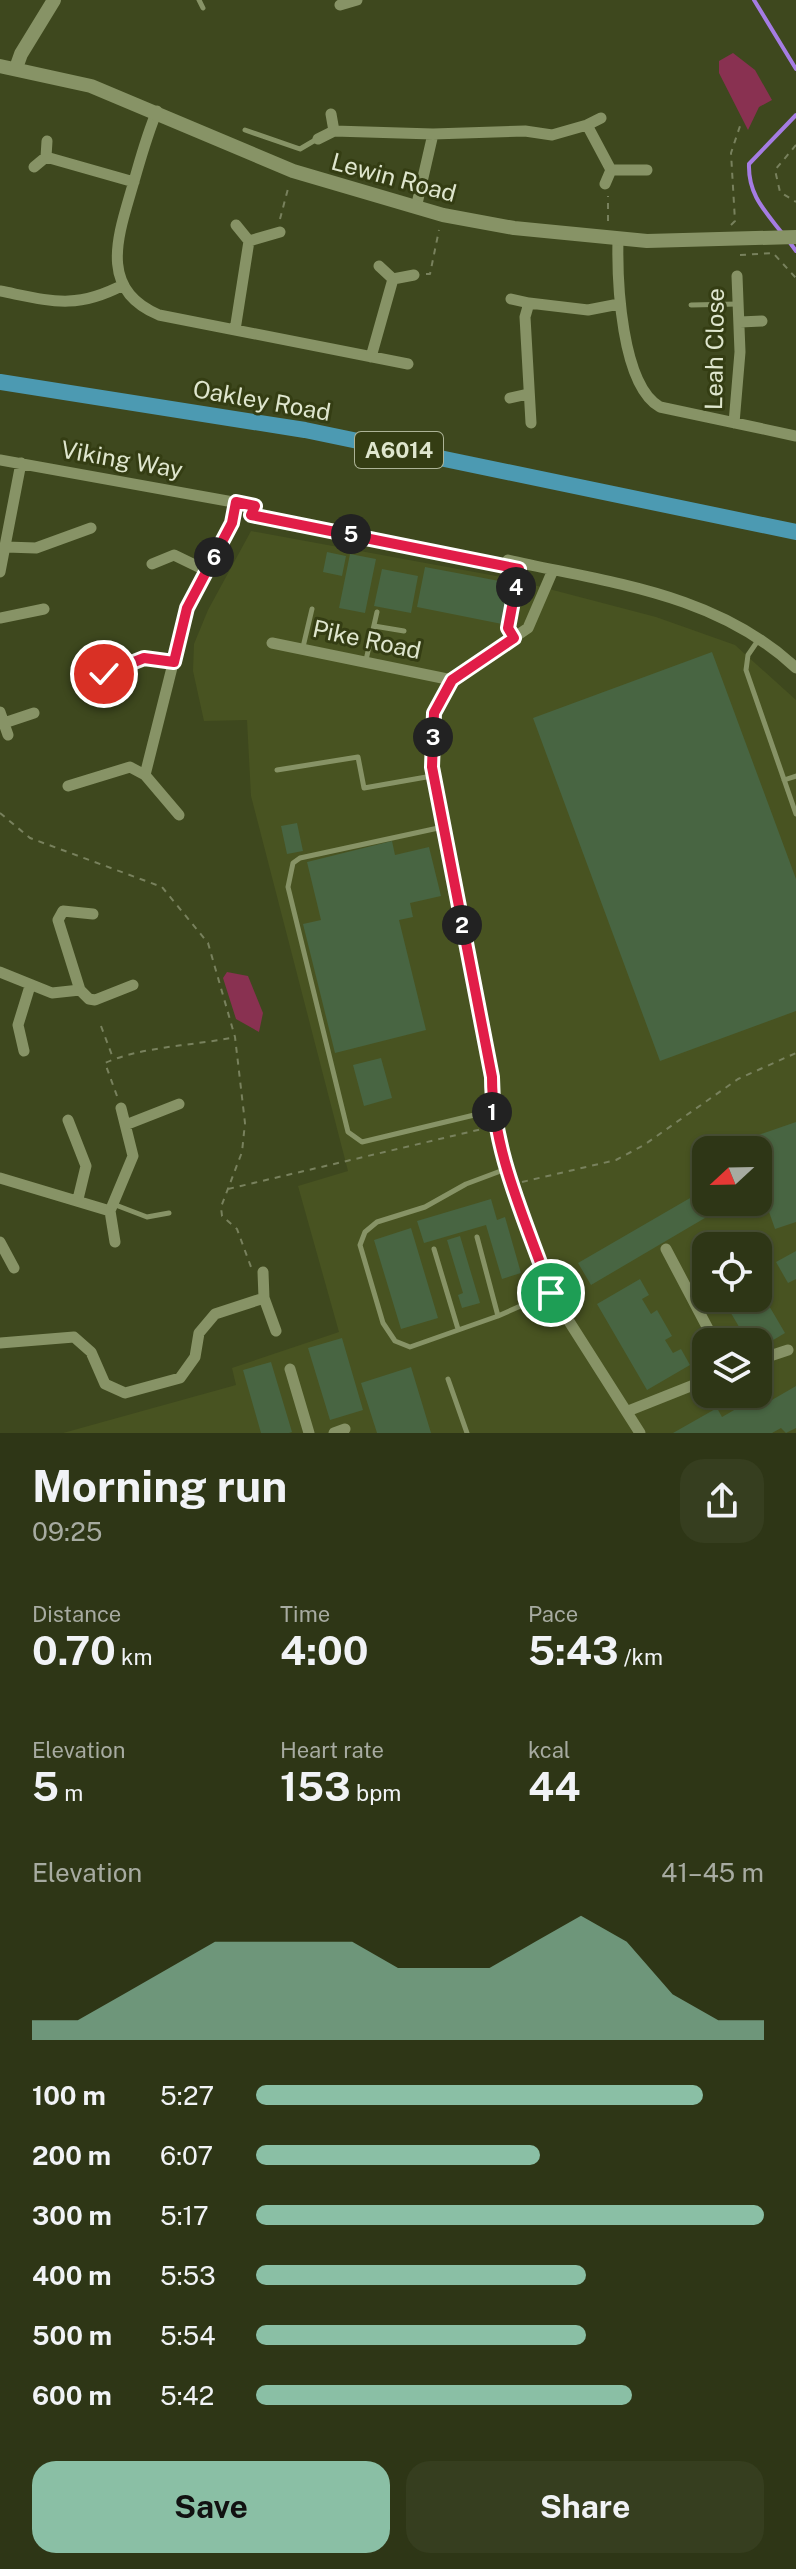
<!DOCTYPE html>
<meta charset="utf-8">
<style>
body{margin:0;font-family:"Public Sans",sans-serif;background:#363e1f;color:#f1f3f6;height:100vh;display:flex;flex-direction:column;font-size:30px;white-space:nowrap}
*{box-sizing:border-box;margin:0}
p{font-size:26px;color:#a7aba1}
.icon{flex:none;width:44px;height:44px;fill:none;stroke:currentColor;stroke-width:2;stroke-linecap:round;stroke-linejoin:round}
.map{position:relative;height:1433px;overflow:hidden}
.sheet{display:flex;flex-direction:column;background:#2e3616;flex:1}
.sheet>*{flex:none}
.needle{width:52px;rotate:248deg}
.buttons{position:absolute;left:692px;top:1136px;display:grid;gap:16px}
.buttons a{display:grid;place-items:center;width:80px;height:80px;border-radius:16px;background:#2e3616;box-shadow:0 2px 6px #0004,0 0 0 2px #495035;font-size:40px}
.pin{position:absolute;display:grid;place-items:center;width:68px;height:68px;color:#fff;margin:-34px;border:4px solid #fff;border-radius:50%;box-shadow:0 2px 8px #0007}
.km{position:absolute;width:40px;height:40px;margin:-20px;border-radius:50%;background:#222;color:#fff;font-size:22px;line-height:40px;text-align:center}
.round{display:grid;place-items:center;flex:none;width:84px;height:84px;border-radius:24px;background:#363e1f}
.summary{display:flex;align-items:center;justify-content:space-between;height:136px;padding:0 32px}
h1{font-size:44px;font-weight:700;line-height:60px}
.metrics{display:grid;grid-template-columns:repeat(3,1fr);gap:12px;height:136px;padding:8px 32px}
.metrics div{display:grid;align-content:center}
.metrics b{font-size:40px;font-weight:700}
.metrics small{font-size:22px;font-weight:400}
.metrics p{font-size:22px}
.chart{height:224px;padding:16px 32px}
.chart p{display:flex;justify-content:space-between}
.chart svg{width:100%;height:144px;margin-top:8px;fill:#8abfa5;opacity:.7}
.button{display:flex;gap:16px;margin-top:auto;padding:16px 32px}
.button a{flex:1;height:92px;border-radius:24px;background:#8abfa5;color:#111;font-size:32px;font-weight:700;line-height:92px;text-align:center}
.button a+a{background:#363e1f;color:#f1f3f6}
ul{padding:0 32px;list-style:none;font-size:26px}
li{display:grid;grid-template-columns:128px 96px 1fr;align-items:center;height:60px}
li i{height:20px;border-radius:10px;background:#8abfa5}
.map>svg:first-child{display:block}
.built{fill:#485321;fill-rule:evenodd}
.green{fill:#893151}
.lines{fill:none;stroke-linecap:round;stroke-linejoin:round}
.stream{stroke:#a57ce3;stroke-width:4}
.building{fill:#486542}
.path{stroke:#78815d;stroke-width:2;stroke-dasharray:6 6;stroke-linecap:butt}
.service{stroke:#879366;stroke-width:5}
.minor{stroke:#879366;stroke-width:11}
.tertiary{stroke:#879366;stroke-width:14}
.primary{stroke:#4c9ab2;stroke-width:16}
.route-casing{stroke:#fff;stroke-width:16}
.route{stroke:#e11d48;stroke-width:10}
.labels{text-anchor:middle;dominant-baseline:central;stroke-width:6;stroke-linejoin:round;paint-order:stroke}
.shield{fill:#343d13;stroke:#acb396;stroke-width:2}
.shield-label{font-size:22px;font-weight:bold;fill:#dfe6ce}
.street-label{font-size:24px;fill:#dfe6ce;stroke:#343d13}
</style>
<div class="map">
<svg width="796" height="1433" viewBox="0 0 796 1433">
<rect width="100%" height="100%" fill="#3e481e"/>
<path class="built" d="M 251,531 L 507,578 L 656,617 L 735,645 L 796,700 L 796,1433 L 63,1433 L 236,1385 L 232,1368 L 339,1332 L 298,1186 L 348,1171 L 251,796 L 247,720 L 204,721 L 193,671 L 194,644 L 208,610 ZM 706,1150 L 758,1150 L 758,1202 L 706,1202 ZM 706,1246 L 758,1246 L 758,1298 L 706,1298 ZM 706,1342 L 758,1342 L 758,1394 L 706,1394 Z"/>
<path class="green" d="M 733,53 L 755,70 L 772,100 L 759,107 L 748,130 L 719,73 L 719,61 Z
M 227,972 L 248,976 L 263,1013 L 259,1032 L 236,1019 L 223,978 Z"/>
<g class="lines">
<path class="stream" d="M 754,0 L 796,69
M 782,233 C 764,210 748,194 749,164 L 796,115
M 788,240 L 796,251"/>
</g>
<path class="building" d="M 327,552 L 346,556 L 342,576 L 323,572 Z
M 350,554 L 376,559 L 365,613 L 339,608 Z
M 425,567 L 510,583 L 502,624 L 417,607 Z
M 382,569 L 418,576 L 411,613 L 374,606 Z
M 712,652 L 796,879 L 796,1011 L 660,1061 L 533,718 Z
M 297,823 L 303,851 L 287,854 L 281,826 Z
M 392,841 L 395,855 L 429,847 L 441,896 L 410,903 L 413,917 L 399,920 L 426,1030 L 335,1053 L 303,924 L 321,920 L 307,862 Z
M 381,1058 L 392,1098 L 364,1106 L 353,1065 Z
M 796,1122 L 796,1222 L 775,1229 L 758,1180 L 758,1150 L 748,1150 L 744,1140 Z
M 697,1194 L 710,1215 L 591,1285 L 578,1263 Z
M 491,1199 L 497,1220 L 505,1217 L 521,1273 L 502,1279 L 486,1225 L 424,1243 L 417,1221 Z
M 411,1228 L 438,1318 L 401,1329 L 374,1240 Z
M 726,1231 L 734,1246 L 706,1246 L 706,1270 L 694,1249 Z
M 460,1236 L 480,1303 L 462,1308 L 458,1295 L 463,1293 L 447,1240 Z
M 796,1251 L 796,1279 L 788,1283 L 776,1262 Z
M 640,1279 L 649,1295 L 642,1299 L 651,1314 L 657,1310 L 672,1336 L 665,1340 L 673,1353 L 681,1349 L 690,1365 L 647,1390 L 597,1304 Z
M 758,1287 L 785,1333 L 758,1349 L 758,1342 L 748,1342 L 722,1298 L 758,1298 Z
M 342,1338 L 363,1410 L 330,1420 L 308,1348 Z
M 271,1362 L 292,1432 L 289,1433 L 261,1433 L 243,1370 Z
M 411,1367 L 431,1433 L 377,1433 L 361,1383 Z
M 796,1386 L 796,1428 L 786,1433 L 781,1428 L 772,1433 L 673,1433 L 717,1408 L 722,1417 L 760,1395 L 765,1404 Z"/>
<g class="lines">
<path class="path" d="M 796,145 L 775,170 L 780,192 L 796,202
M 280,219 L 289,185
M 608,221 L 608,196
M 731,225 L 735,221 L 731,153 L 740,126
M 740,255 L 773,253 L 796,278
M 426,274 L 430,274 L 439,230
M 262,517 L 495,564
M 509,624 L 518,576
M 0,813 L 30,838 L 162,887 L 208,943 L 235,1037 L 245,1123 L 242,1152 L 221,1207 L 222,1216 L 237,1229 L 251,1267
M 101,1026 L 113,1058
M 117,1096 L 105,1063 C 143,1046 193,1046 235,1037
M 522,1182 L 616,1160 L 644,1145 L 738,1079 L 796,1053
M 228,1189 L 482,1129"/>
<path class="service" d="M 199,0 L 203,8
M 245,130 L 300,149 L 317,139
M 691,305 L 738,304
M 374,626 L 404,631
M 759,639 L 748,655 L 746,670 L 796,814
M 303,647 L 312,609
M 366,660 L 377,612
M 277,770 L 358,757 L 364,788 L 432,776
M 784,780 L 796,776
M 443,827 L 300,858 L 293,863 L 288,887 L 348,1132 L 362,1142 L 491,1111
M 506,1169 L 466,1184 L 425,1207 L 377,1222 L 365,1232 L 360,1245 L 383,1323 L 395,1341 L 410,1347 L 498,1316 L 550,1293
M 113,1204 L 147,1217 L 169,1213
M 477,1237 L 498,1316
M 434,1249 L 458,1329
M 448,1379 L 467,1433"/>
<path class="minor" d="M 340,5 L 357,0
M 157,111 C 146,137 140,161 132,188 C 118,236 98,290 159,315 L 408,364
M 331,114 L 334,131
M 587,125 L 601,118
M 318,139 L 334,131 L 433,134
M 46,157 L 134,182
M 46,157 L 47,141
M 34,167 L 46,157
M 611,170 L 647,170
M 605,184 L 611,170
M 416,208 L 433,134 L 525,131 L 552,135 L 587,125 L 611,170
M 618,239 C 617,281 621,385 660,407 L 796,436
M 249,241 L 280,232
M 379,266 L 393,279
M 393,279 L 414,275
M 0,291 C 51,301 75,310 123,285
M 511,299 L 529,303
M 740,322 L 762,321
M 235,330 L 249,241 L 236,225
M 371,357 L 393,279
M 510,398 L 528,394
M 531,423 L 525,317 L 529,303 L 588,310 L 619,304
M 734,423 L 740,352 L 737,276
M 0,460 L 255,506
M 6,547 L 36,548 L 91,528
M 508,560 C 610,583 716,593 796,668
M 152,564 L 174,555 L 207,571
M 553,570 L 528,628 L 452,680 L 434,713 L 432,767 L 492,1077 L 492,1111 L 506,1169 L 551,1293 L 640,1433
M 0,572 L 21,463
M 0,618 L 44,609
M 272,643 L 452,680
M 104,674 L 144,658 L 174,662
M 0,712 L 8,735
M 4,723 L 34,713
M 145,775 L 187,608 L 232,523 L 236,502
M 68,786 L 130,767 L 145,775 L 179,815
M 93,914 L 63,911 L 58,920 L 80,990 L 89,999 L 95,1000 L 133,985
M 0,972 L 52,993 L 80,990
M 24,1051 L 18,1025 L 30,986
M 68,1120 L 86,1166 L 78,1199
M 128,1124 L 179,1104
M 0,1178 L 110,1211 L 133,1156 L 121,1108
M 110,1211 L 115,1242
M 0,1242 L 14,1268
M 666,1249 L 715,1342
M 263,1272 L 264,1298 L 276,1331
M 0,1343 L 74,1337 L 91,1352 L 105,1384 L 125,1393 L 180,1378 L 195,1357 L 199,1333 L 215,1314 L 264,1298
M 758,1360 L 788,1350
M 290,1369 L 309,1433
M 628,1411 L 706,1380
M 334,1433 L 345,1429"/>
<path class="tertiary" d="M 0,66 L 91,86 L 293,171 L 443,215 L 514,228 L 647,241 L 796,237
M 16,68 L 21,54 L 54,0"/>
<path class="primary" d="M 0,382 L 305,430 L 796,532"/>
</g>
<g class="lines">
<defs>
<path id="route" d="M 104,674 L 144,658 L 174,662 L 187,608 L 232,523 L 236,502 L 255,506 L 251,515 L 519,569 L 508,628 L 514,638 L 452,680 L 434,713 L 432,767 L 492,1077 C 492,1152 527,1223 551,1293"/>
</defs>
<use href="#route" class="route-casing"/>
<use href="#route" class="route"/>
</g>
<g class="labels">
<rect class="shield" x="355" y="432" width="88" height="36" rx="6"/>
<g class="shield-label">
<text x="399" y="450">A6014</text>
</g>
<g class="street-label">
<text transform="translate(394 177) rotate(15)">Lewin Road</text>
<text transform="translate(714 349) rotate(-89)">Leah Close</text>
<text transform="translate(262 400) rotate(10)">Oakley Road</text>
<text transform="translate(122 459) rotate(10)">Viking Way</text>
<text transform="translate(367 639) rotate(12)">Pike Road</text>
</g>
</g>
</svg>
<div class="buttons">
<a><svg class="needle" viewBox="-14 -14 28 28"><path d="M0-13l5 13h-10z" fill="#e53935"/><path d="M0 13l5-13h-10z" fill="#a7aba1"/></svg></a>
<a><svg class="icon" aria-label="locate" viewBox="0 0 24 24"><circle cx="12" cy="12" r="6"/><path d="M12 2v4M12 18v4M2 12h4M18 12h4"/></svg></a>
<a><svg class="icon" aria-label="layers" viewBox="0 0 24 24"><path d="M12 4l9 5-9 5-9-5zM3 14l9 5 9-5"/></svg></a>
</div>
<div class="pin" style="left:551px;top:1293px;background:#1e9e55"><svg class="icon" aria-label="arrive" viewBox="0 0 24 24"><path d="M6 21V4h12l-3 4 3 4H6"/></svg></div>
<div class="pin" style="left:104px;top:674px;background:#d93025"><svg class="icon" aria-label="check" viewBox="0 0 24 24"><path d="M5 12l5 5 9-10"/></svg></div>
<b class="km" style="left:492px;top:1112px">1</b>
<b class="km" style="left:462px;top:925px">2</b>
<b class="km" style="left:433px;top:737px">3</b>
<b class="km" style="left:516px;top:587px">4</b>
<b class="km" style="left:351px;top:534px">5</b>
<b class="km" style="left:214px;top:557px">6</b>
</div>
<section class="sheet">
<div class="summary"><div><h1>Morning run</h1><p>09:25</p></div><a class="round"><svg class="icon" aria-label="share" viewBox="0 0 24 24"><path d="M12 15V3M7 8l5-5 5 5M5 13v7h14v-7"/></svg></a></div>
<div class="metrics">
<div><p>Distance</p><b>0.70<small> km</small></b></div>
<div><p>Time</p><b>4:00</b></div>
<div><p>Pace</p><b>5:43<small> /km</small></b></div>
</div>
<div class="metrics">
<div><p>Elevation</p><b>5<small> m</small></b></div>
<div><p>Heart rate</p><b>153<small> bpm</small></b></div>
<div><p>kcal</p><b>44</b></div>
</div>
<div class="chart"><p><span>Elevation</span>41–45 m</p>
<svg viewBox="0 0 160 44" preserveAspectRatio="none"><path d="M0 44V38L10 38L20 30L30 22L40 14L50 14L60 14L70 14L80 22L90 22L100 22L110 14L120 6L130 14L140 30L150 38L160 38V44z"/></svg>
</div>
<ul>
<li><b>100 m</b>5:27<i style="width:88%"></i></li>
<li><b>200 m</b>6:07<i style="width:56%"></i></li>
<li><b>300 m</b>5:17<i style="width:100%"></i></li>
<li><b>400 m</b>5:53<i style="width:65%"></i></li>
<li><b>500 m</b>5:54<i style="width:65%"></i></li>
<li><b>600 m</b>5:42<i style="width:74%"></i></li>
</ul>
<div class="button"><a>Save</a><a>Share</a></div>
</section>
